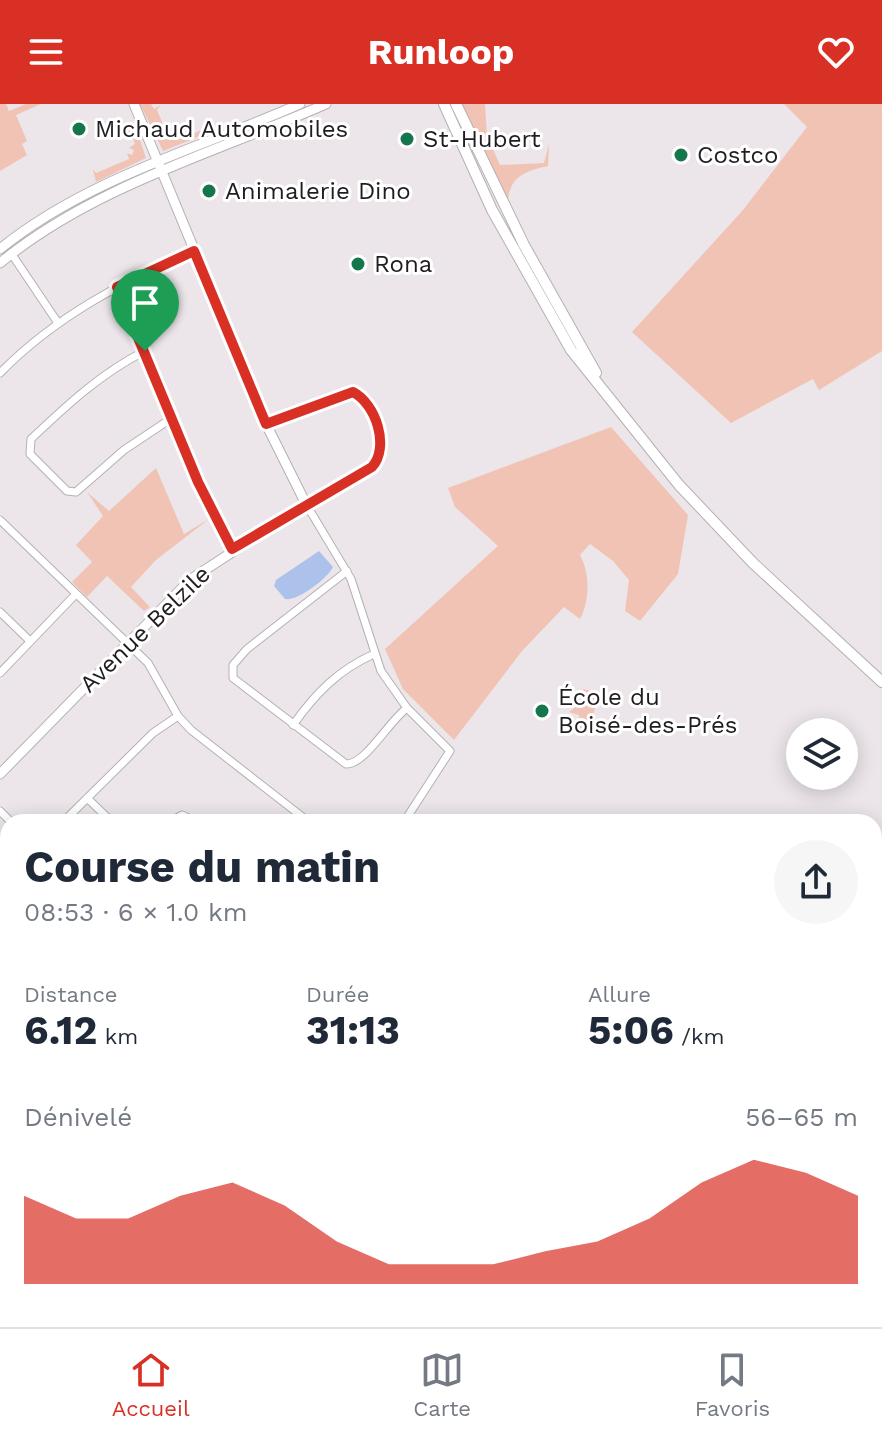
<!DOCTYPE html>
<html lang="fr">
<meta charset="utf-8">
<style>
body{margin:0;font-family:"Work Sans",sans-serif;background:#f6f6f7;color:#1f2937;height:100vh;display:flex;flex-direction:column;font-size:30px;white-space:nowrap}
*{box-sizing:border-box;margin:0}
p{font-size:26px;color:#747a83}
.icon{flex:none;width:44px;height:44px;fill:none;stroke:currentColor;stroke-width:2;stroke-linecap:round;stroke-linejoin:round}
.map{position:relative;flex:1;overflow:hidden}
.sheet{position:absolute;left:0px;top:710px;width:882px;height:514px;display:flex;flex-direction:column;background:#fff;border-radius:24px 24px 0 0;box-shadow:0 4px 20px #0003}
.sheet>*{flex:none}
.tools{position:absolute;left:786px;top:614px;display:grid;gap:16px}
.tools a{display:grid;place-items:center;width:72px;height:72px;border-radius:50%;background:#fff;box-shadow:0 4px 20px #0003;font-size:40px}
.pin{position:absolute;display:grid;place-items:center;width:68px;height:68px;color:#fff;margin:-82px -34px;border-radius:50% 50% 50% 0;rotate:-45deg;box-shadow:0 0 8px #0007}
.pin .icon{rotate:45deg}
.round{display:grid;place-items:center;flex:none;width:84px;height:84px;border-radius:42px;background:#f6f6f7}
.headline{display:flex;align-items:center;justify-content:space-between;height:136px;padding:0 24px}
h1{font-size:44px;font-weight:700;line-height:60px}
.stats{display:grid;grid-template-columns:repeat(3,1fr);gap:12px;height:136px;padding:8px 24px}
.stats div{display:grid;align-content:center}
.stats b{font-size:40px;font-weight:700}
.stats small{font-size:22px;font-weight:400}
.stats p{font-size:22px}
.chart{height:224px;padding:16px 24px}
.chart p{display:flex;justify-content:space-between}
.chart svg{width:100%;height:144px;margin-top:8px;fill:#d93025;opacity:.7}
header{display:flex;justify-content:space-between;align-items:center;height:104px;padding:0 24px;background:#d93025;color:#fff;font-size:36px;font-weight:700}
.dock{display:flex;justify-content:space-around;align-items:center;height:112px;border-top:2px solid #e0e1e3;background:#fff;font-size:22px;color:#747a83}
.dock a{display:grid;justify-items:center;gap:4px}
.dock .selected{color:#d93025}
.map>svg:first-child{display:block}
.green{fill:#f0c3b4}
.water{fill:#acc2eb}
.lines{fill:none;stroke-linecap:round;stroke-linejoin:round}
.stream{stroke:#acc2eb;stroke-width:2}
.minor-casing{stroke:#b5b0b4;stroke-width:9}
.tertiary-casing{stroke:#b5b0b4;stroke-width:11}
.secondary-casing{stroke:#b5b0b4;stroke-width:12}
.minor{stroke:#fff;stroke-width:7}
.tertiary{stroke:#fff;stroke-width:9}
.secondary{stroke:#fff;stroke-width:10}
.route-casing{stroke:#fff;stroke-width:16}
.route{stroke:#d93025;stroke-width:10}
.poi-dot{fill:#15764d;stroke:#fff;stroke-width:3}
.labels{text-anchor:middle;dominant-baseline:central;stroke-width:6;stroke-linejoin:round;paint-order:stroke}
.poi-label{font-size:24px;fill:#1f1d1f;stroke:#fff;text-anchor:start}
.street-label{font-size:24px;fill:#1f1d1f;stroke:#fff}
</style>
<header><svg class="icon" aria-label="menu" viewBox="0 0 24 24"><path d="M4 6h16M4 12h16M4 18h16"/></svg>Runloop<svg class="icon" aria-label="heart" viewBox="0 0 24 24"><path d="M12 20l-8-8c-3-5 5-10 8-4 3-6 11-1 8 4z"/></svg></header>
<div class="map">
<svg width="882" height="1223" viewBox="0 0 882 1223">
<rect width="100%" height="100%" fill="#ece6eb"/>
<path class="green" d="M 0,0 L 6,0 L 9,7 L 26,0 L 41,0 L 16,11 L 27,37 L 22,40 L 27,51 L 0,67 Z
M 140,0 L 151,0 L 154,5 L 161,1 L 157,6 L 168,32 L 173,31 L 176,36 L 207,24 L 207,18 L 213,27 L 163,47 Z
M 462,0 L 485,0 L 487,32 L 500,61 L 544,59 L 549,40 L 548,62 C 527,67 510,71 508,97 Z
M 784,0 L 882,0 L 882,247 L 819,286 L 813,275 L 731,319 L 632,228 L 743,106 L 807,23 Z
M 136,24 L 146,54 L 96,78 L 93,65 L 96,69 L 129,55 L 127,49 L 132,51 L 134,46 L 129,44 L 135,40 L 131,30 L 126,29 Z
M 611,323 L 688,411 L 678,470 L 640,517 L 625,507 L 629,476 L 613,457 L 590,440 L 580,451 C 590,469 590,496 580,515 L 564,503 L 522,547 L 454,636 L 403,585 L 385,545 L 498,442 L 455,403 L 448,384 Z
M 156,364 L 184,430 L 209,415 L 156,456 L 131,483 L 150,503 L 144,507 L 107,472 L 87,493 L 72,478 L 92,458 L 76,441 L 103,412 L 87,388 L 109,407 Z
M 583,585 L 600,589 L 589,623 L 580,628 L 579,611 L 569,608 L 579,600 Z
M 8,1213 L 8,1216 L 97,1216 L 95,1223 L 0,1223 Z
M 109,1216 L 406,1216 L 399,1223 L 108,1223 Z
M 493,1216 L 544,1216 L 547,1219 L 569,1216 L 578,1223 L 506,1223 Z"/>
<path class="water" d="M 319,447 L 333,463 C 327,475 298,497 285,495 L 274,482 L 276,476 Z"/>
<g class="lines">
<path class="stream" d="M 49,1216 L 54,1223
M 466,1216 L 481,1223
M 7,1223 L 15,1216"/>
<defs>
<path id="minor" d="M 11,149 L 58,219
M 117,183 L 198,378 L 232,445
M 145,247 C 101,269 66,302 31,335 L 30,350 L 67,387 L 76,388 L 124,346 L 172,314
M 0,269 C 55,213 123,177 194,147
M 266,320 L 353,288 L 365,298 L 380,330 L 382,348 L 379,356 L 306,400 L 351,475 L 381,567 L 407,604 L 450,647 L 404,718
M 0,416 L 148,559 L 178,612 L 191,626 L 309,718
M 347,467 L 247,545 L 233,561 L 233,574 L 346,660 C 365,661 389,617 407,604
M 0,508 L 30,537
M 0,569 L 75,491
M 293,621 C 315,590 338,566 374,550
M 87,694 L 112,718
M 0,707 L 11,718
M 63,718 L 153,629 L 178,612
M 169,718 L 182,711 L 197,718
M 0,779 L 8,771
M 0,802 L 8,811
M 0,917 L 0,941
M 0,1014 L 8,1014
M 0,1087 L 8,1087
M 0,1155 L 8,1155
M 102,1223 L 104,1216"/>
<path id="tertiary" d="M 0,145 C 86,75 200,44 300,0
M 0,159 C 93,82 217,48 326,0
M 0,670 L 191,475 L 306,400 L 266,320 L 134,0
M 874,1075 L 882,1065
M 746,1223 L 752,1216"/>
<path id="secondary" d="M 444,0 L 492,106 L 571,246 L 679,381 L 753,459 L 882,578
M 456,0 L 524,141 L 596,269"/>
</defs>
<use href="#minor" class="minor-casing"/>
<use href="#tertiary" class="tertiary-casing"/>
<use href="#secondary" class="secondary-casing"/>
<use href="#minor" class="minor"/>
<use href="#tertiary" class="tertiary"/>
<use href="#secondary" class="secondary"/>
</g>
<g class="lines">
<defs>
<path id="route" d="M 194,147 L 266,320 L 353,288 C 376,300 390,343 372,363 L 232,445 L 198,378 L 117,183 Z"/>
</defs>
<use href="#route" class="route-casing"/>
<use href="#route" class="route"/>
</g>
<g class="poi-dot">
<circle cx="79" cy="25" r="8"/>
<circle cx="407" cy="35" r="8"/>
<circle cx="681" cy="51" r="8"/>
<circle cx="209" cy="87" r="8"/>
<circle cx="358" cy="160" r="8"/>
<circle cx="542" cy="607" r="8"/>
</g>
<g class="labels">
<g class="poi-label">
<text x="95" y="25">Michaud Automobiles</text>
<text x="423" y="35">St-Hubert</text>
<text x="697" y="51">Costco</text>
<text x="225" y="87">Animalerie Dino</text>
<text x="374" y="160">Rona</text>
<text x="558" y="593">École du<tspan x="558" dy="28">Boisé-des-Prés</tspan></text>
</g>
<g class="street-label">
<text transform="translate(145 525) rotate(-44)">Avenue Belzile</text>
</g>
</g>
</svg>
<div class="tools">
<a><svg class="icon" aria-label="layers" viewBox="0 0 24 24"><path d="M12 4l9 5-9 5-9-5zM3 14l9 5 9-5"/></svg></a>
</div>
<div class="pin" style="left:145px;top:247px;background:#1e9e55"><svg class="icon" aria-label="arrive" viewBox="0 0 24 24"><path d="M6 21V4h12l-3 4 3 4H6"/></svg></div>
<section class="sheet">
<div class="headline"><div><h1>Course du matin</h1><p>08:53 · 6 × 1.0 km</p></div><a class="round"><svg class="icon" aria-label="share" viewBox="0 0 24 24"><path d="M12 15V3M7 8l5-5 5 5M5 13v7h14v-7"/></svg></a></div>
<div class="stats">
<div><p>Distance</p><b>6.12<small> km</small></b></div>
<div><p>Durée</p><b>31:13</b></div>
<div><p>Allure</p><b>5:06<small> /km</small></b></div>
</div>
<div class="chart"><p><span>Dénivelé</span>56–65 m</p>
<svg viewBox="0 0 160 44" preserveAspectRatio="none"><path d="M0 44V17L10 24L20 24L30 17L40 13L50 20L60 31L70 38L80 38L90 38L100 34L110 31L120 24L130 13L140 6L150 10L160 17V44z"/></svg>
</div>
</section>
</div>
<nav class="dock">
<a class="selected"><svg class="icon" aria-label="home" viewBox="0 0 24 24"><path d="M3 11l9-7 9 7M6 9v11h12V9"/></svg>Accueil</a>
<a><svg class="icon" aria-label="map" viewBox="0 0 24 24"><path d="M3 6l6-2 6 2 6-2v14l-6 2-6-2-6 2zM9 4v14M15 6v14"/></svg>Carte</a>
<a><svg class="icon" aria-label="saved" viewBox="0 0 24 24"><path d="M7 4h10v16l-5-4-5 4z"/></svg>Favoris</a>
</nav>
